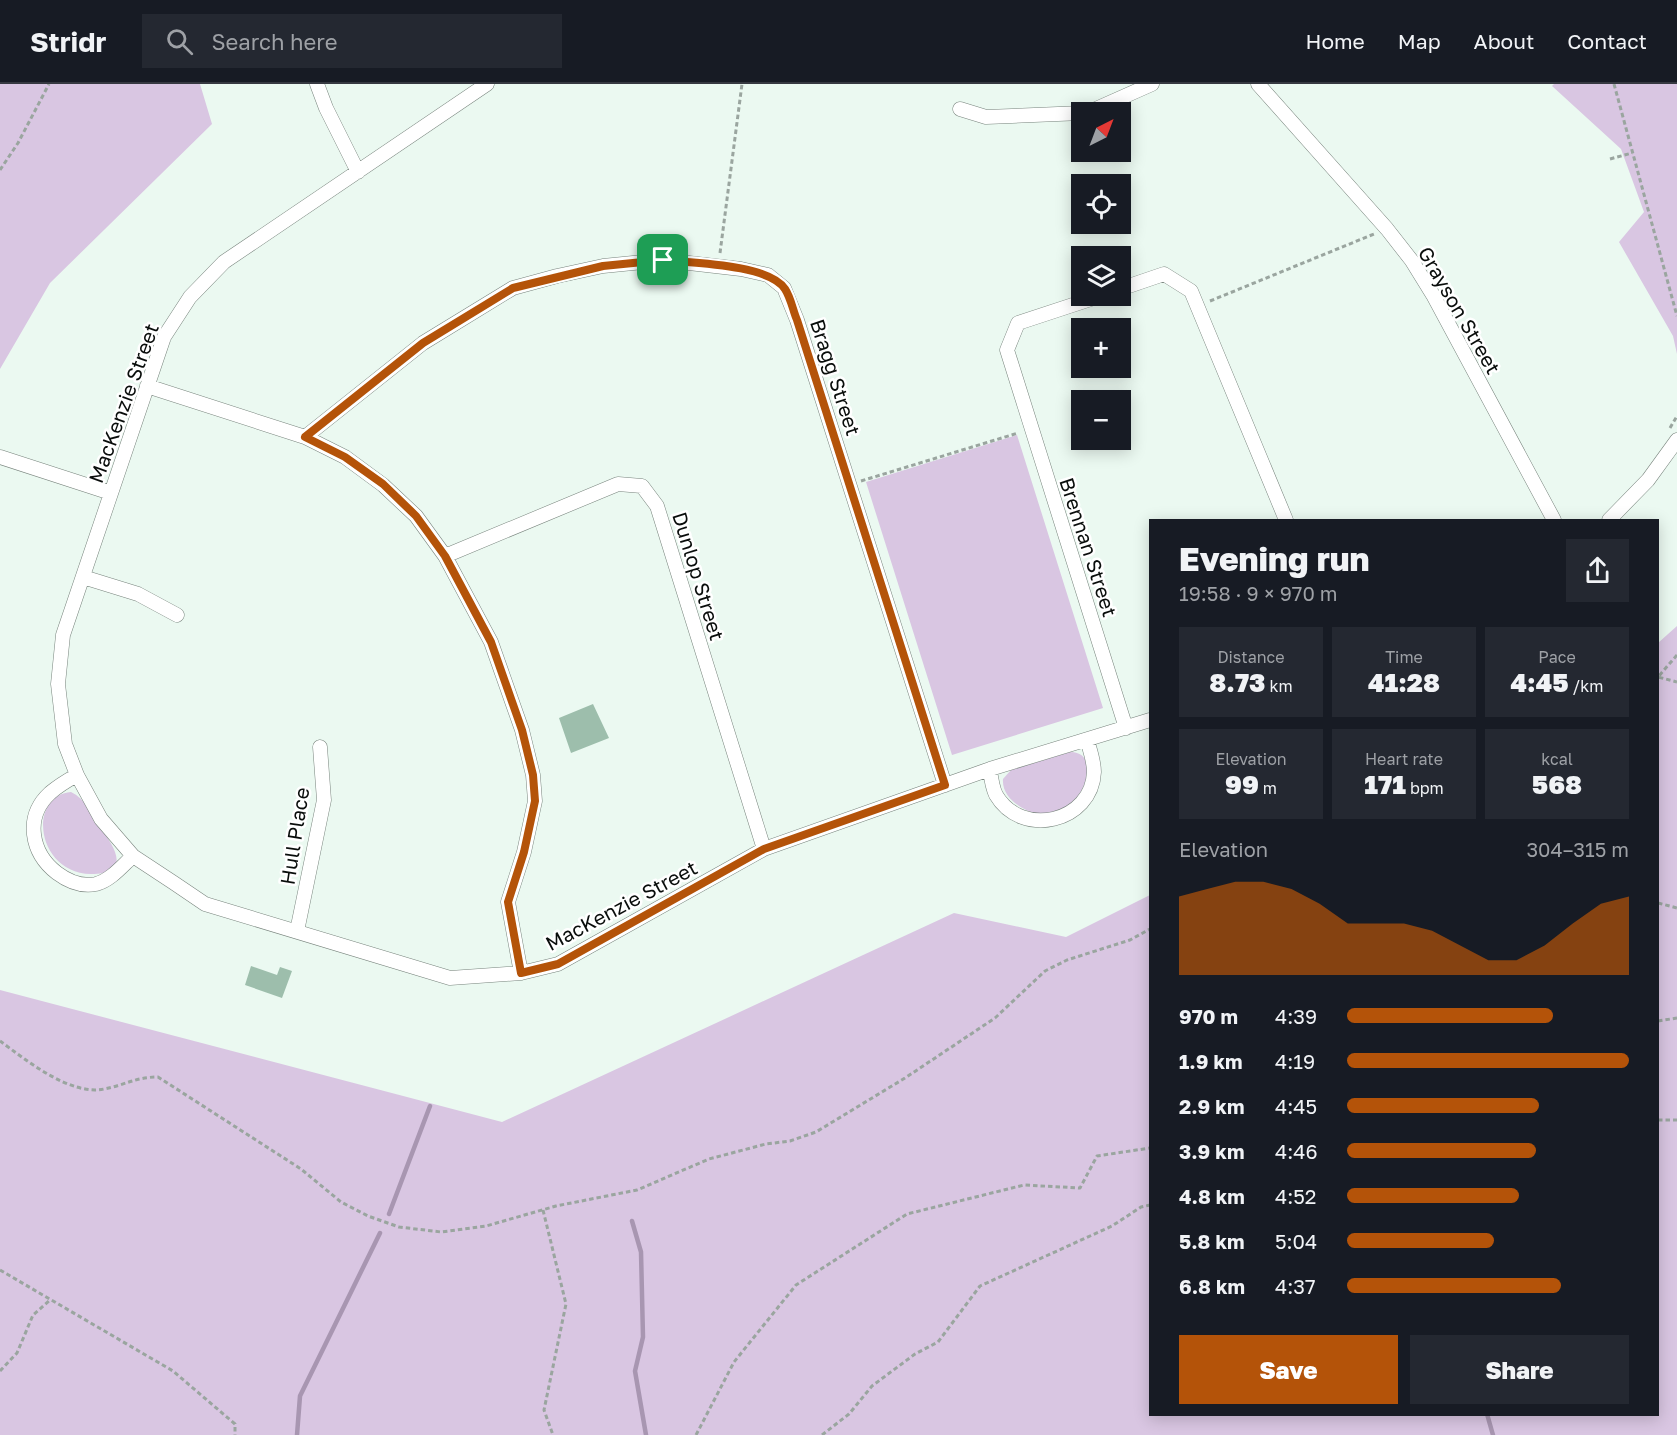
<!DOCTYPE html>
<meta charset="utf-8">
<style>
body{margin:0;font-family:"Golos Text",sans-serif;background:#242831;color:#f1f3f6;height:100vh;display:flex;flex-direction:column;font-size:22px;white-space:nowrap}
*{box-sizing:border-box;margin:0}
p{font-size:20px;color:#9ea1a6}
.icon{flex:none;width:33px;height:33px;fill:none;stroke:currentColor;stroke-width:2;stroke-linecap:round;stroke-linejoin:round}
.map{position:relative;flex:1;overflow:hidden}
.side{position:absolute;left:1149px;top:435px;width:510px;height:897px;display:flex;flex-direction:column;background:#171b24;border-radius:0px;box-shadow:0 3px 15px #0003}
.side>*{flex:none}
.needle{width:39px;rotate:42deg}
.buttons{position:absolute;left:1071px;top:18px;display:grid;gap:12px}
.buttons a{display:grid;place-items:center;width:60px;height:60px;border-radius:0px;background:#171b24;box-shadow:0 3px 15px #0003;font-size:30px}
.pin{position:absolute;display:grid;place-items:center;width:51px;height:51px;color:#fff;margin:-26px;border-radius:12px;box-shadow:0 3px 9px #0006}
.round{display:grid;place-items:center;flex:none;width:63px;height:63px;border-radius:0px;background:#242831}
.head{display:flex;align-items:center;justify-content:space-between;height:102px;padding:0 30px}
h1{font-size:33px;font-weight:800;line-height:45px}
.figures{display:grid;grid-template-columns:repeat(3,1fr);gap:9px;height:102px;padding:6px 30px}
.figures div{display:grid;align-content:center;border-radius:0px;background:#242831;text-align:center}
.figures b{font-size:26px;font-weight:800}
.figures small{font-size:16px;font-weight:400}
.figures p{font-size:16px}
.chart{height:168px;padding:12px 30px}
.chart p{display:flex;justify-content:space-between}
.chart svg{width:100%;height:108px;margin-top:6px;fill:#b45309;opacity:.7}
.cta{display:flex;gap:12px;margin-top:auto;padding:12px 30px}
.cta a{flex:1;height:69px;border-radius:0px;background:#b45309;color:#fff;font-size:24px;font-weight:800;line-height:69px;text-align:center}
.cta a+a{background:#242831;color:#f1f3f6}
ul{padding:0 30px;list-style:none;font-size:20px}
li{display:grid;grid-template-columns:96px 72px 1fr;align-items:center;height:45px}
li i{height:15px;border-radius:8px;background:#b45309}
header{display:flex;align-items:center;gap:36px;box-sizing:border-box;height:84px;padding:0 30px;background:#171b24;border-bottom:2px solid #363941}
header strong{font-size:28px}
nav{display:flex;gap:33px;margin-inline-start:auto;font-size:21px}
.search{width:420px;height:54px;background:#242831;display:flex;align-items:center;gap:15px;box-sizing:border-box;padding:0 21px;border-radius:0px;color:#9ea1a6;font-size:22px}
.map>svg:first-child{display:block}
.green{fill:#d9c6e2}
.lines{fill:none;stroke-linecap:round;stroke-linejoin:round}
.stream{stroke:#a896b1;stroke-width:4.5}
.building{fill:#9dbeac}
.street-casing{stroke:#78847d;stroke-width:15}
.path{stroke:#9aa59f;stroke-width:3;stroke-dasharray:4.5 3;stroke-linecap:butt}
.street{stroke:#fff;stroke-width:14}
.route-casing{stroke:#fff;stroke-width:12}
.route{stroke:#b45309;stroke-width:8}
.labels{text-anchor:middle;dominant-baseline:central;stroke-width:5;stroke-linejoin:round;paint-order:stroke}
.street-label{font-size:20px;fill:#090d0b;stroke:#fff}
</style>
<header>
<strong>Stridr</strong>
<div class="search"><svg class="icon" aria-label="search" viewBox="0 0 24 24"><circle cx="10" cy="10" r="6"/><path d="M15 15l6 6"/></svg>Search here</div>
<nav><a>Home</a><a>Map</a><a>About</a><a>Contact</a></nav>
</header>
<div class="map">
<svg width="1677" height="1351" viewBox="0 0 1677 1351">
<rect width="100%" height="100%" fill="#ebf9f1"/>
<path class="green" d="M 0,0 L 200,0 L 212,40 L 50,199 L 0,285 Z
M 1554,0 L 1677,0 L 1677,270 L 1673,252 L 1619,158 L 1644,128 L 1621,65 L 1552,2 Z
M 1017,351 L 1103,624 L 952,671 L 866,398 Z
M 1677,542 L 1677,1351 L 0,1351 L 0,906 L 502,1038 L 954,829 L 1066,853 L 1150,811 L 1150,1330 L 1658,1330 L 1658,559 Z
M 1070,668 C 1111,667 1074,758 1019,722 C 1010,716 1002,707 1003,695 L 1011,686 Z
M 71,708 C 86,715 92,731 100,743 C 114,762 133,790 91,790 C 36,789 27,712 71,708 Z"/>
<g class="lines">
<path class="stream" d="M 389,1130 L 430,1022
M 632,1137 L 641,1168 L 643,1253 L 635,1287 L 646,1351
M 1487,1330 L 1493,1351
M 297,1351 L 300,1312 L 380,1149"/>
</g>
<path class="building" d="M 593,620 L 609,654 L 571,669 L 559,634 Z
M 251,882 L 277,891 L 280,883 L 292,887 L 282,914 L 245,901 Z"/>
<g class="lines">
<defs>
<path id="street" d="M 317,0 L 326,24 L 358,88
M 487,0 L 224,178 L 190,213 L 164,253 L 63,551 L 58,600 L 65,660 L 77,691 L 101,735 L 133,772 L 174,799 L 205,820 L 450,894 L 521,889 L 558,880 L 764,765 L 990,685 L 1150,636
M 1258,0 L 1387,145 L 1412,177 L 1433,211 L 1554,436
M 960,25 L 986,33 L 1082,29
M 1089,28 L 1152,0
M 1120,205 L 1164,190 L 1191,207 L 1286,436
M 1100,212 L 1018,239 L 1007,266 L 1126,644
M 147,302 L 305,353 L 345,373 L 383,401 L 416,432 L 445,472 L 491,558 L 522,646 L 533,691 L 535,717 L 524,768 L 508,818 L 521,889
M 305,353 L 423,259 L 513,204 L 557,192 L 603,182 L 663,176 L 741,185 L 768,191 L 784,204 L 797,236 L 945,701
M 0,373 L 111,409
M 1609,436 L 1648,396 L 1677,356
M 445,472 L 618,400 L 642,402 L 657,422 L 764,765
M 83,493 L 138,510 L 177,531
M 990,685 C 991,694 992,703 996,711 C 1022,755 1092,738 1094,688 C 1094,677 1090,666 1087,656
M 77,691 C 68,696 58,702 50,709 C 24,733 31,769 57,789 C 69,798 81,803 96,800 C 111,796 122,782 133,772
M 297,847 L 324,716 L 320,663"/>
</defs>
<use href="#street" class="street-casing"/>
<path class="path" d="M 1614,0 L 1677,232
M 1610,75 L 1632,69
M 0,86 L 18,59 L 49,0
M 720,169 L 742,0
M 1210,217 L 1374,150
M 1670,344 L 1677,332
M 861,397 L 1018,349
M 1677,571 L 1658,593 L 1677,598
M 1658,819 L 1677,824
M 1658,937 L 1677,934
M 0,957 C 26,976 70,1012 104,1005 C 125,1001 136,993 158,993 L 301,1085 L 341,1118 L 368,1132 L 399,1143 L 441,1148 L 486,1142 L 556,1122 L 637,1106 L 709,1075 L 766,1060 L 790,1057 L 816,1048 L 905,994 L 995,934 L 1045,887 L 1067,876 L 1130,856 L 1150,845
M 1658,1036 L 1677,1036
M 543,1126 L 566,1220 L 544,1326 L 553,1351
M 0,1186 L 173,1287 L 235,1340 L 235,1351
M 0,1287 L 17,1269 L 33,1231 L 50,1216
M 696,1351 L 734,1278 L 796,1201 L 907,1130 L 1024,1101 L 1080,1104 L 1097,1072 L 1150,1064
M 822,1351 L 849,1330 L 872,1302 L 915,1270 L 938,1258 L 980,1202 L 1112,1142 L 1141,1123 L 1150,1121"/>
<use href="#street" class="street"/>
</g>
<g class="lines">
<defs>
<path id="route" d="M 663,176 C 691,179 769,180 785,205 C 791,214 793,227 797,236 L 945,701 L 764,765 L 558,880 L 521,889 L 508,818 L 524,768 L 535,717 L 533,691 L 522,646 L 491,558 L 445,472 L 416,432 L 383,400 L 345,373 L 305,353 L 423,259 L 513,204 L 603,182 Z"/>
</defs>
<use href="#route" class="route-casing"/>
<use href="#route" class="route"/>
</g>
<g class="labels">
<g class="street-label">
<text transform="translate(1460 226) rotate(60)">Grayson Street</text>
<text transform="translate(836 293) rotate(72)">Bragg Street</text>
<text transform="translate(123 319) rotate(-70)">MacKenzie Street</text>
<text transform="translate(1089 463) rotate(72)">Brennan Street</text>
<text transform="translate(699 492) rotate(73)">Dunlop Street</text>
<text transform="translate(294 752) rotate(-81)">Hull Place</text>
<text transform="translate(621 821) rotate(-28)">MacKenzie Street</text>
</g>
</g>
</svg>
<div class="buttons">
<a><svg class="needle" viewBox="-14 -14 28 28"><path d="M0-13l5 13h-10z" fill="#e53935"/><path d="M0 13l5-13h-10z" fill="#9ea1a6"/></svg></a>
<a><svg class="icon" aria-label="locate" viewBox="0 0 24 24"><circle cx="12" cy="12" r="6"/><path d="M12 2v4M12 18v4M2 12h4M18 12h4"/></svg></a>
<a><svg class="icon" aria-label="layers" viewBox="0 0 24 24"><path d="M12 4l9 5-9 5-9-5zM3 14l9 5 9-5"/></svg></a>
<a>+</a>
<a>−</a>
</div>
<div class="pin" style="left:663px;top:176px;background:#1e9e55"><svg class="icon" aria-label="arrive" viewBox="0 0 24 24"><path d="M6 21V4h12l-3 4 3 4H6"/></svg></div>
<section class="side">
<div class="head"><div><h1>Evening run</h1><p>19:58 · 9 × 970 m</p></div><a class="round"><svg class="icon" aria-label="share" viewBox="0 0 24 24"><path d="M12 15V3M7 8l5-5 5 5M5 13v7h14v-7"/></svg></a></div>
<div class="figures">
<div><p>Distance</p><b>8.73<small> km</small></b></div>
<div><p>Time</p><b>41:28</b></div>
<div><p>Pace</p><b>4:45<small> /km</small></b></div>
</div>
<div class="figures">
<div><p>Elevation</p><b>99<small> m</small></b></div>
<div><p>Heart rate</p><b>171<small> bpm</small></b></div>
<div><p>kcal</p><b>568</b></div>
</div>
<div class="chart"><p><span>Elevation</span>304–315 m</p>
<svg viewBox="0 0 160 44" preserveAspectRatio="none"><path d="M0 44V12L10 9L20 6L30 6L40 9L50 15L60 23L70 23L80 23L90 26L100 32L110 38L120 38L130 32L140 23L150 15L160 12V44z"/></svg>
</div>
<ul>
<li><b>970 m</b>4:39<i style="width:73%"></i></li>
<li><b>1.9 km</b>4:19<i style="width:100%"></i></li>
<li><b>2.9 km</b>4:45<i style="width:68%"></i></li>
<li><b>3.9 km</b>4:46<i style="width:67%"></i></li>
<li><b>4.8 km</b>4:52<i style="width:61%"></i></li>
<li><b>5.8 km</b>5:04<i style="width:52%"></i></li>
<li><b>6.8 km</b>4:37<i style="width:76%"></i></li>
</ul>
<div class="cta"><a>Save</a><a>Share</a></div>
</section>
</div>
